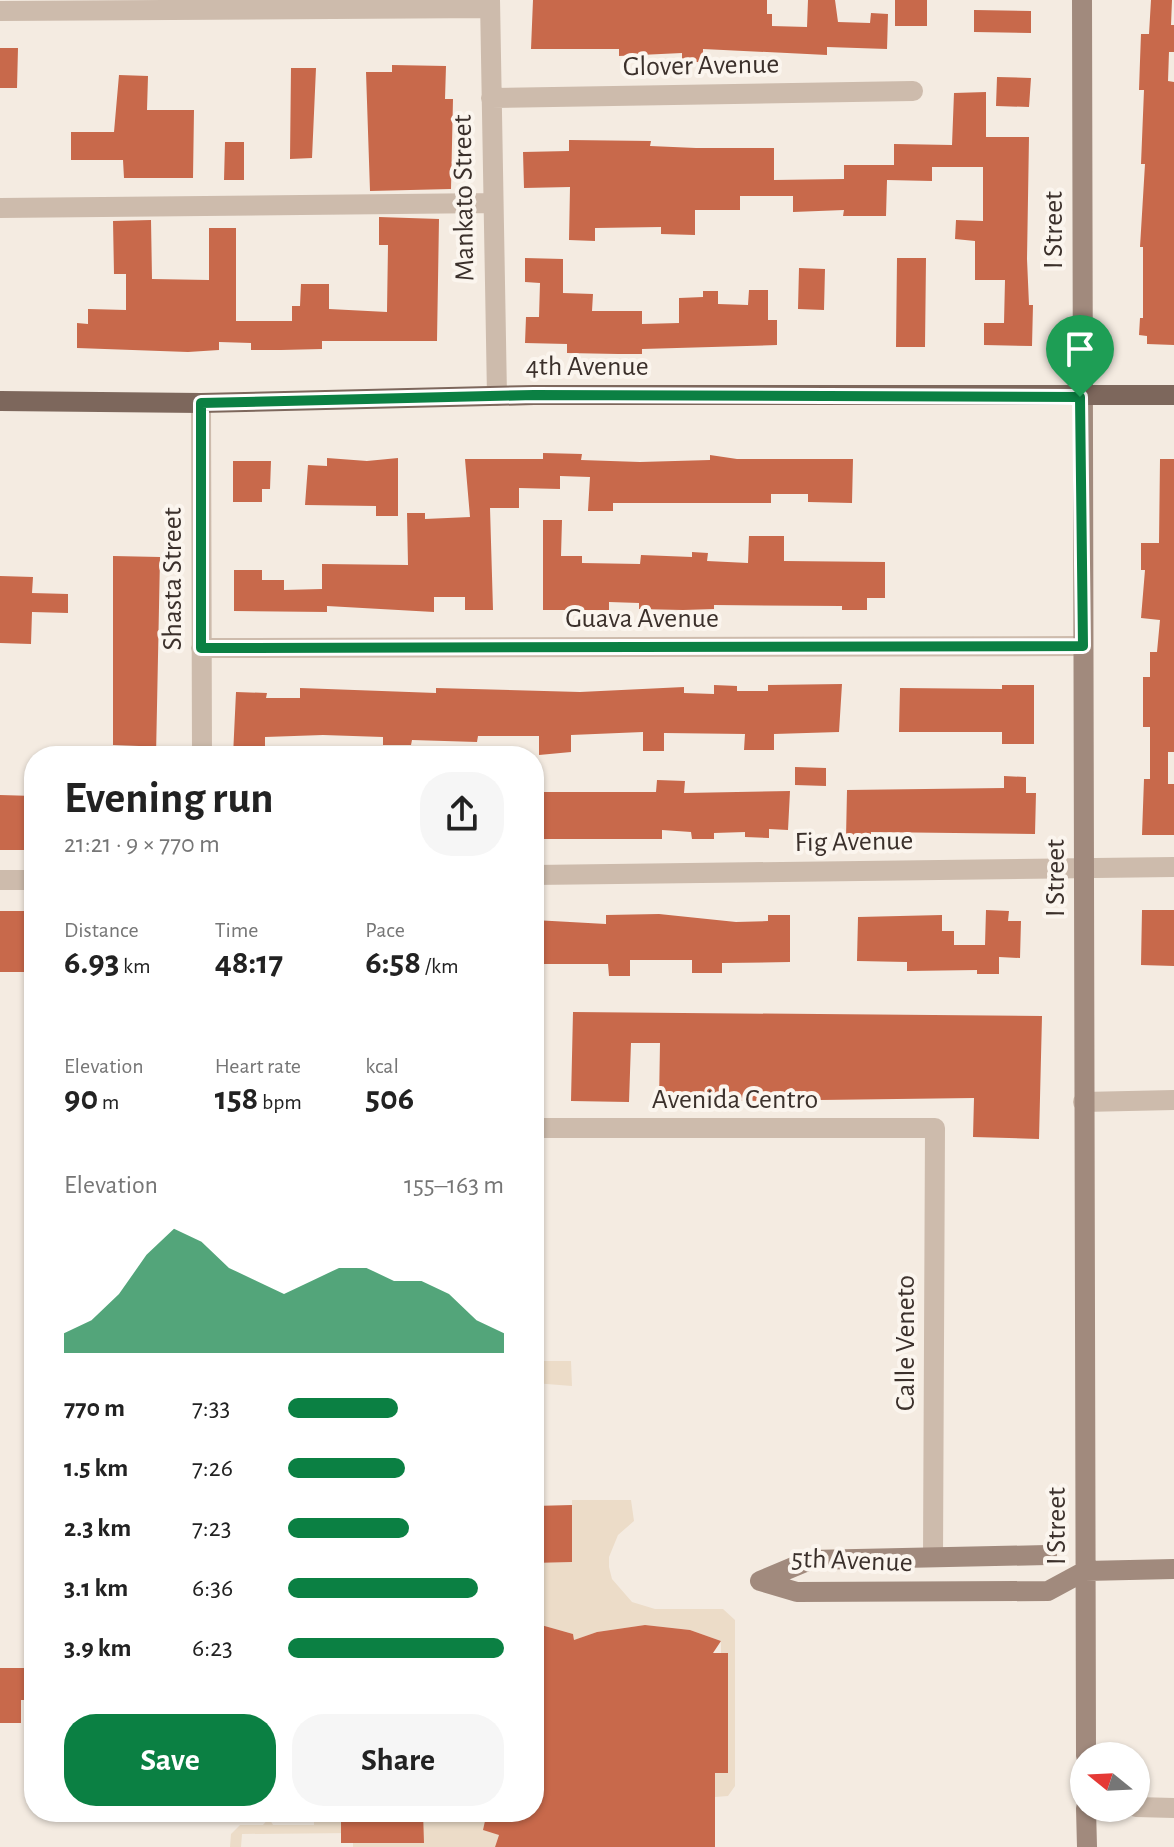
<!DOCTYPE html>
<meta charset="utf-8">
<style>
body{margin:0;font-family:"Alegreya Sans",sans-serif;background:#f6f6f6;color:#222;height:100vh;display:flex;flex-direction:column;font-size:30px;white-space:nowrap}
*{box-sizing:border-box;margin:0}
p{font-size:26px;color:#767676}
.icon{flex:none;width:44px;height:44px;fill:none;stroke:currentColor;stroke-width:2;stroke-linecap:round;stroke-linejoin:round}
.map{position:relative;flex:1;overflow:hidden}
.sheet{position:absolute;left:24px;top:746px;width:520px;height:1076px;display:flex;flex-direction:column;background:#fff;border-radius:32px;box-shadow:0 2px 6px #0004}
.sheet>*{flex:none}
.needle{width:52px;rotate:288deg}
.buttons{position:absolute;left:1070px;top:1742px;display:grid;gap:16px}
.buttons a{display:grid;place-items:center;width:80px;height:80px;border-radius:50%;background:#fff;box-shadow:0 2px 6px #0004;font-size:40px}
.pin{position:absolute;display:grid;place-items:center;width:68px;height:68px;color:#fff;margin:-82px -34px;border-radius:50% 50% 50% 0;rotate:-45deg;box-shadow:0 0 8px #0007}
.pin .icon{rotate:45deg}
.round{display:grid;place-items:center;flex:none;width:84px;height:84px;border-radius:32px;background:#f6f6f6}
.headline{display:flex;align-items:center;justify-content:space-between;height:136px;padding:0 40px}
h1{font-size:44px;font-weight:700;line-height:60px}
.stats{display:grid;grid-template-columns:repeat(3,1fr);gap:12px;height:136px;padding:8px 40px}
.stats div{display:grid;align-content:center}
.stats b{font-size:34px;font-weight:700}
.stats small{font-size:22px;font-weight:400}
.stats p{font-size:22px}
.chart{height:224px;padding:16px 40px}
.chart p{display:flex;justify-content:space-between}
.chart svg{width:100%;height:144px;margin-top:8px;fill:#0b8043;opacity:.7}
.primary-button{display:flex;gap:16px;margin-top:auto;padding:16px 40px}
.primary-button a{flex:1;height:92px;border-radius:32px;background:#0b8043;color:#fff;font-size:32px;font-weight:700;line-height:92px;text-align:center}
.primary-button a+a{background:#f6f6f6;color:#222}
ul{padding:0 40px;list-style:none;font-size:26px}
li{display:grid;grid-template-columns:128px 96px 1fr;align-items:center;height:60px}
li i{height:20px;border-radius:10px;background:#0b8043}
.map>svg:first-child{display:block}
.plaza{fill:#ecdcc8}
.building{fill:#c8694b}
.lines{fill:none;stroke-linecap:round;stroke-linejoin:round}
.street{stroke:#cdbbac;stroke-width:20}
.secondary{stroke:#a18a7d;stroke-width:20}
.primary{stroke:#7d675c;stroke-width:20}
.route-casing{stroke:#fff;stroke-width:16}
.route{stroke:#0b8043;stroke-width:10}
.labels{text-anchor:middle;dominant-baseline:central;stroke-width:8;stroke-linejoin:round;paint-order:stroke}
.street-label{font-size:28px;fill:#3b302b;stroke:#fbf5ee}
</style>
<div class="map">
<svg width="1174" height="1847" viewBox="0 0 1174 1847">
<rect width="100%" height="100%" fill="#f4ebe1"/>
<path class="plaza" d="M 534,1361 L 571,1361 L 572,1386 L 534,1383 Z
M 572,1500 L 631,1500 L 634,1521 L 618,1535 L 609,1557 L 609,1567 L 612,1579 L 632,1602 L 655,1609 L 723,1609 L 735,1620 L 735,1786 L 728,1796 L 715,1797 L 715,1773 L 728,1773 L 728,1653 L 721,1653 L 721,1641 L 690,1630 L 645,1625 L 597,1632 L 574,1640 L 573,1634 L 534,1623 L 534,1563 L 572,1562 Z
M 314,1812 L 319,1812 L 319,1817 L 341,1817 L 423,1843 L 423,1812 L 465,1812 L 486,1816 L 499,1835 L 495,1847 L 353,1847 L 353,1833 L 242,1834 L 241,1847 L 230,1847 L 231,1834 L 240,1825 L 263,1825 L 269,1818 L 273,1825 L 314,1825 Z"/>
<path class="building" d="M 533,0 L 767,0 L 767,14 L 772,14 L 772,26 L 807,27 L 808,0 L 835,0 L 838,22 L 870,23 L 871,13 L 888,14 L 887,49 L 827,47 L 827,55 L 703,49 L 703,62 L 682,62 L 682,53 L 619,56 L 619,49 L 531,49 Z
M 895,0 L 927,0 L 927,26 L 895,26 Z
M 1151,0 L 1172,0 L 1171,25 L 1174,25 L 1174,52 L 1169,52 L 1168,81 L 1174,82 L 1174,345 L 1147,344 L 1147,336 L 1139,335 L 1140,318 L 1143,318 L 1143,247 L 1140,247 L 1145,164 L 1141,164 L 1144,90 L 1139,90 L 1140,61 L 1141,34 L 1149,34 Z
M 974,10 L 1031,11 L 1031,33 L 974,32 Z
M 0,48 L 18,48 L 17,88 L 0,88 Z
M 392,65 L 446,66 L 445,99 L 453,99 L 451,189 L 370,191 L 366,72 L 392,72 Z
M 291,68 L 316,68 L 312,158 L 290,159 Z
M 119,75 L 148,76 L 147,110 L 194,110 L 193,178 L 124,178 L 123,160 L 71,160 L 71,132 L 114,132 Z
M 997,77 L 1031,78 L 1029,107 L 996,106 Z
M 986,92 L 986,137 L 1029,137 L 1027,259 L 1029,305 L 1033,305 L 1032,346 L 984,345 L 984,323 L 1004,323 L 1005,280 L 975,280 L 975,241 L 955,239 L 956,220 L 983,221 L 983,167 L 932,167 L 932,181 L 887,180 L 886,216 L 843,216 L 844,210 L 793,212 L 793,196 L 740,196 L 740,210 L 695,210 L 695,235 L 661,234 L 661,227 L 595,228 L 595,241 L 569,240 L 570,187 L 524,188 L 523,152 L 569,151 L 569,140 L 651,141 L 650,146 L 696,148 L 774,148 L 774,180 L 844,179 L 844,165 L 894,165 L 894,144 L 952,145 L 954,93 Z
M 225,142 L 244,142 L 244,180 L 224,180 Z
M 379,217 L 439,219 L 437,341 L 322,341 L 322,349 L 281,350 L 251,350 L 251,343 L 219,342 L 219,350 L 188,352 L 77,348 L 77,323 L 88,324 L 88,309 L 126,310 L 126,274 L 114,274 L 113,221 L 151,220 L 152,279 L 209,280 L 209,228 L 236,228 L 236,321 L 292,321 L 292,306 L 300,306 L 301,284 L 329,284 L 329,309 L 387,312 L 388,245 L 379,245 Z
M 525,258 L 563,259 L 563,293 L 593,294 L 592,311 L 642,311 L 642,324 L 679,323 L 679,298 L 703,297 L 703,291 L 718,291 L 718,304 L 748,305 L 749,290 L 768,290 L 768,320 L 777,320 L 777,345 L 642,349 L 642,354 L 618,354 L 567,353 L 567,344 L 525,343 L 526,317 L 539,317 L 540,283 L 525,282 Z
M 897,258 L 926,258 L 925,347 L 896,347 Z
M 799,268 L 825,269 L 824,310 L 798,309 Z
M 543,453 L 582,454 L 581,460 L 640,462 L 710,460 L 710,455 L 737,459 L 853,459 L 852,503 L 808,502 L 808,494 L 771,494 L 771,503 L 613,503 L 613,511 L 588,511 L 590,477 L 560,476 L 560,489 L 519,488 L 519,508 L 490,508 L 493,610 L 465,610 L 465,597 L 434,597 L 434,612 L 327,606 L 327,612 L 234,611 L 234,570 L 262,570 L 262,580 L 284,580 L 284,590 L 322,589 L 322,564 L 408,565 L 407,513 L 425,513 L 425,519 L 470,517 L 465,459 L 543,459 Z
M 327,458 L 367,461 L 398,458 L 398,516 L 376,516 L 376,506 L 305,505 L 308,465 L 327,466 Z
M 1160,459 L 1174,459 L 1174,752 L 1168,752 L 1168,784 L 1174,784 L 1174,835 L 1142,835 L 1144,779 L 1150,779 L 1150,727 L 1143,727 L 1143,677 L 1150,677 L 1150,652 L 1157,652 L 1160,620 L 1141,618 L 1145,570 L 1141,570 L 1141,543 L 1159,543 Z
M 233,461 L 271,461 L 270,489 L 262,489 L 262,502 L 233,502 Z
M 543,520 L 562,520 L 561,556 L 582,556 L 582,563 L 640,564 L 641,555 L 692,557 L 692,552 L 708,553 L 707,561 L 748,563 L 749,536 L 784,536 L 784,561 L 885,562 L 885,598 L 867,598 L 867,610 L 842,610 L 842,606 L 714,605 L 714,609 L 683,610 L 639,609 L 639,603 L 609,602 L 609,610 L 543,610 Z
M 113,556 L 160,557 L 156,756 L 139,756 L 139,746 L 113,745 Z
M 0,576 L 33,577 L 32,593 L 68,594 L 68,613 L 32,612 L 31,644 L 0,643 Z
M 842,684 L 839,732 L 774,734 L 774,750 L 744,750 L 745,734 L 664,733 L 664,751 L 643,751 L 643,732 L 571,735 L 571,752 L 539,755 L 539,736 L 478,736 L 477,742 L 412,740 L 411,745 L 383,745 L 383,737 L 323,735 L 265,737 L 265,746 L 257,746 L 256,756 L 233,756 L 236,692 L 267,693 L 266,698 L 300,698 L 300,688 L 436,693 L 436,688 L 580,692 L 684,687 L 684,693 L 714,694 L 714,685 L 737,686 L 737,691 L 768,691 L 768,685 Z
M 1002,685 L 1034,685 L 1034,744 L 1002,744 L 1002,732 L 899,732 L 900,688 L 1002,689 Z
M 795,767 L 826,768 L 826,786 L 795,785 Z
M 1004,776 L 1026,777 L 1026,793 L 1036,793 L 1035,834 L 871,832 L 871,838 L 846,838 L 847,790 L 1004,788 Z
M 657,780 L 685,781 L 684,793 L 790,791 L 788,830 L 769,829 L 769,838 L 745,837 L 745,832 L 714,833 L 714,839 L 692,839 L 691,832 L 662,830 L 662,839 L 537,839 L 536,792 L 656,792 Z
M 0,795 L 34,796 L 34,850 L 0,850 Z
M 986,910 L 1009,911 L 1008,921 L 1021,921 L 1020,958 L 999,957 L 999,974 L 977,974 L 977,970 L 907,971 L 907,962 L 857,961 L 858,917 L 942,915 L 942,931 L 954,931 L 954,945 L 985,945 Z
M 1142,910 L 1174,910 L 1174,966 L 1141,965 Z
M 0,911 L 34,911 L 34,972 L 0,972 Z
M 659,914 L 736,922 L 768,921 L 768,915 L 790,915 L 790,962 L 722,963 L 722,973 L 692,973 L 692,960 L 630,960 L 630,976 L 609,976 L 608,964 L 534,964 L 534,920 L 606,924 L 606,915 Z
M 573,1012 L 1042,1016 L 1039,1139 L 973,1137 L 974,1098 L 659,1102 L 660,1043 L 631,1043 L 629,1102 L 571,1101 Z
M 572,1505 L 572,1562 L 534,1563 L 534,1506 Z
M 534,1623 L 573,1634 L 574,1640 L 597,1632 L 645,1625 L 690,1630 L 721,1641 L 713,1653 L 728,1653 L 728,1773 L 715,1773 L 715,1847 L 495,1847 L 499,1835 L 483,1830 L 487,1812 L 534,1812 Z
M 0,1668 L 34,1668 L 34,1700 L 21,1700 L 21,1723 L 0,1723 Z
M 341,1812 L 423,1812 L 424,1843 L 341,1843 Z"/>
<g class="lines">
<path class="street" d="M 490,0 L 497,396
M 0,11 L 490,8
M 491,98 L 913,91
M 0,208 L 492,203
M 201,403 L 202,756
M 201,648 L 1083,646
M 534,875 L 1174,867
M 0,880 L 34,880
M 1083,1102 L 1174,1100
M 534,1128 L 935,1128 L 933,1557
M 1136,1807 L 1174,1808"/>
<path class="secondary" d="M 1082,0 L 1086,1756
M 760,1581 L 797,1592 L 1048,1591 L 1085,1571 L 1174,1569
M 760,1581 L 810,1560 L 1047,1555
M 1086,1808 L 1087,1847"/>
<path class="primary" d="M 0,401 L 201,403 L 534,395 L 1174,395"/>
</g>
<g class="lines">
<defs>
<path id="route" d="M 534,395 L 1080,397 L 1083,646 L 201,648 L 201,403 Z"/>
</defs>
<use href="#route" class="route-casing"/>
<use href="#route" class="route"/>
</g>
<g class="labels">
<g class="street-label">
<text transform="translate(701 66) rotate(-1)">Glover Avenue</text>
<text transform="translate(464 198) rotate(-91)">Mankato Street</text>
<text transform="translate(1054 230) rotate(-90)">I Street</text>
<text x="587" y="367">4th Avenue</text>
<text transform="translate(173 579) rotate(-90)">Shasta Street</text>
<text x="642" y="619">Guava Avenue</text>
<text transform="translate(854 842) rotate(-1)">Fig Avenue</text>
<text transform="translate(1056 878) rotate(-90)">I Street</text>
<text x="735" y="1100">Avenida Centro</text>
<text transform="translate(906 1343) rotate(-90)">Calle Veneto</text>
<text transform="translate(1057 1526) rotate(-90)">I Street</text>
<text transform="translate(852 1561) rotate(2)">5th Avenue</text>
</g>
</g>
</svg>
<div class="buttons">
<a><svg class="needle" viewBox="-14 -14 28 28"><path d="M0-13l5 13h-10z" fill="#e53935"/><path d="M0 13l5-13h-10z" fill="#767676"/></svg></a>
</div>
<div class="pin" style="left:1080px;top:397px;background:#1e9e55"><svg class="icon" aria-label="arrive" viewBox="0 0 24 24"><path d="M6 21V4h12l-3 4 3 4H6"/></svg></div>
<section class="sheet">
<div class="headline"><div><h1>Evening run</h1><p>21:21 · 9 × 770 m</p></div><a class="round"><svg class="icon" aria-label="share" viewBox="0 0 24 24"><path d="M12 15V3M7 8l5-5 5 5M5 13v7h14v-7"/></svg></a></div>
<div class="stats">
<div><p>Distance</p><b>6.93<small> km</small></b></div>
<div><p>Time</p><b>48:17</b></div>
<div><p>Pace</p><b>6:58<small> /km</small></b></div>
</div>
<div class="stats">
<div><p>Elevation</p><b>90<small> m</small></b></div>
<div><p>Heart rate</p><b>158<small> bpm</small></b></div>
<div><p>kcal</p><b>506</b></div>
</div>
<div class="chart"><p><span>Elevation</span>155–163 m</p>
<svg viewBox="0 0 160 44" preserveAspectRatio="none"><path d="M0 44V38L10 34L20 26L30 14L40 6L50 10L60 18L70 22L80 26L90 22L100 18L110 18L120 22L130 22L140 26L150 34L160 38V44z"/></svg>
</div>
<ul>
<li><b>770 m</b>7:33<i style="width:51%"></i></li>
<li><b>1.5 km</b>7:26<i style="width:54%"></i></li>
<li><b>2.3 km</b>7:23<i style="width:56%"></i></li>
<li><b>3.1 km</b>6:36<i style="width:88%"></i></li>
<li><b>3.9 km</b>6:23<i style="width:100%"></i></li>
</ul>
<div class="primary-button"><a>Save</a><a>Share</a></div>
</section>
</div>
